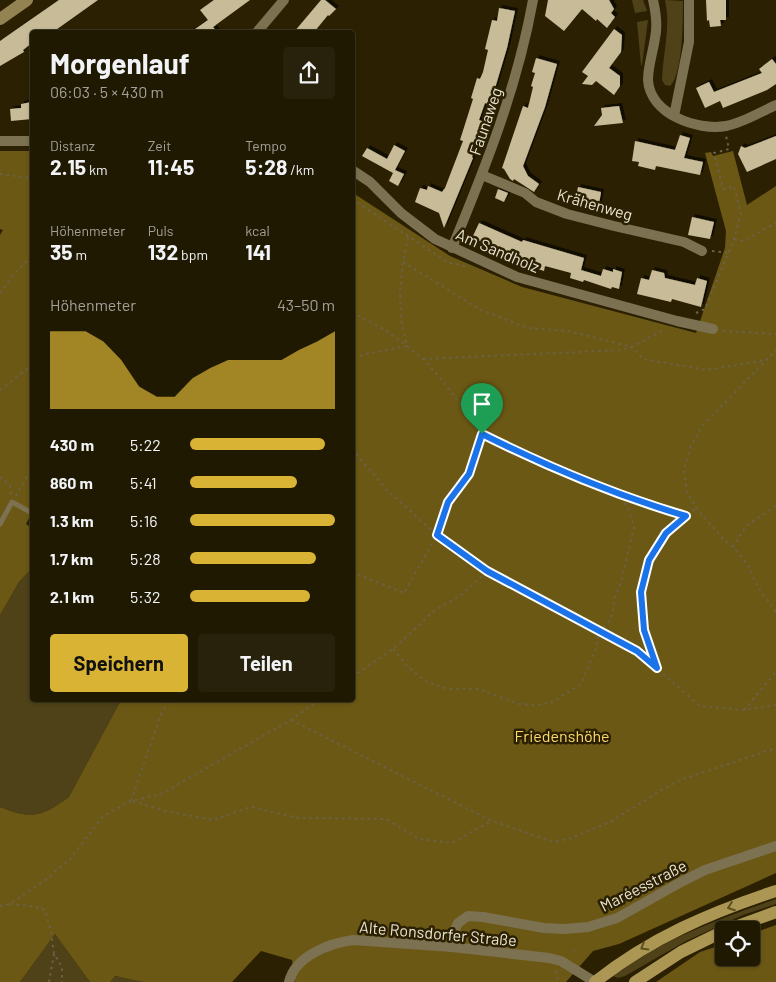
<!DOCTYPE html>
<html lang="de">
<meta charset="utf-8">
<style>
body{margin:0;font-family:Barlow,sans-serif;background:#28220c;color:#f1f3f6;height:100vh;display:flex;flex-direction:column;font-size:19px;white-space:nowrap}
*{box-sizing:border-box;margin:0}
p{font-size:16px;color:#a2a099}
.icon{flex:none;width:28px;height:28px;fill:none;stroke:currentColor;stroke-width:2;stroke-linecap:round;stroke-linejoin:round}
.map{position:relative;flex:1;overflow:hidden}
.drawer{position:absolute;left:30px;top:30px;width:325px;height:672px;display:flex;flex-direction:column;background:#201902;border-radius:5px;box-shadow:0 1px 4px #0004,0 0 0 1px #3d3824}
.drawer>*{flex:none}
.controls{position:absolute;left:715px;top:921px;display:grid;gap:10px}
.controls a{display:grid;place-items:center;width:45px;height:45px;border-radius:5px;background:#201902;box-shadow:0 1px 4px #0004,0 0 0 1px #3d3824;font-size:25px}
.pin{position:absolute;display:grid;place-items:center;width:42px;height:42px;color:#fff;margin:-51px -21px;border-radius:50% 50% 50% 0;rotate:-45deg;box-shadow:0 0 5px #0007}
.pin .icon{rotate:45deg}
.round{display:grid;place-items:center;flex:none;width:52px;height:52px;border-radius:5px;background:#28220c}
.headline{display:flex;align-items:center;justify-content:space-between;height:85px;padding:0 20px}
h1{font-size:28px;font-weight:700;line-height:38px}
.metrics{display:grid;grid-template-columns:repeat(3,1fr);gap:8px;height:85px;padding:5px 20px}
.metrics div{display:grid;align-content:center}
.metrics b{font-size:21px;font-weight:700}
.metrics small{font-size:14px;font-weight:400}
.metrics p{font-size:14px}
.chart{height:140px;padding:10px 20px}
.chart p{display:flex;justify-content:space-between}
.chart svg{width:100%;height:90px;margin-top:5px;fill:#d9b334;opacity:.7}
.cta{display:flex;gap:10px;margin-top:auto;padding:10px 20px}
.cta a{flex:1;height:58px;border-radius:5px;background:#d9b334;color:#111;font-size:20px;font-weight:700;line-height:58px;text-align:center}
.cta a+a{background:#28220c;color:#f1f3f6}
ul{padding:0 20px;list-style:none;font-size:16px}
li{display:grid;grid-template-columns:80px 60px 1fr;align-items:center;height:38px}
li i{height:12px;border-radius:6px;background:#d9b334}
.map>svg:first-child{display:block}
.green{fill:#4f4218}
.forest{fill:#6c5815}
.building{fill:#c7bb98;filter:url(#shadow)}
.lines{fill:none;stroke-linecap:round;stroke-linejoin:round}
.path{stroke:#6a6147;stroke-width:2;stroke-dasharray:2.5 4;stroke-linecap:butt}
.lane{stroke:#7c7150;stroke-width:5}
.street{stroke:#7c7150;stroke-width:10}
.secondary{stroke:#948352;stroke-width:12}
.primary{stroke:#ab9653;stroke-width:12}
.oneway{stroke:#5e5022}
.route-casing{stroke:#fff;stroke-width:10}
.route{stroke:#1a73e8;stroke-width:6}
.labels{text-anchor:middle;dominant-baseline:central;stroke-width:5;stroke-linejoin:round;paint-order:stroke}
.street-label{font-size:16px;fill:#eae4d2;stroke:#2b2102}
.park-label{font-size:16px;fill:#ffdb69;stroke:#2b2102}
</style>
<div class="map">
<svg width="776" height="982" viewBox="0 0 776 982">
<defs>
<filter id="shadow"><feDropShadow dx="3" dy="-3" stdDeviation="0" flood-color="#0009"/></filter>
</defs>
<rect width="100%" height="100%" fill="#2b2102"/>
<path class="green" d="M 632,0 L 643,0 L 647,11 L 635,13 Z
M 665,0 L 683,1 C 683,18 683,75 670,86 L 665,85 L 662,80 C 663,52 671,27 665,0 Z
M 648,20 L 642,65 L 641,65 L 637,22 Z
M 32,568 L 32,700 L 121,700 L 69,797 C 41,817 33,820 0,807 L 0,615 L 19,582 Z
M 776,899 L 776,904 L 743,915 L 686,941 L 625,976 L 618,978 L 613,976 C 621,970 630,965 639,959 C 681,932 729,916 776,899 Z
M 55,934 L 90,982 L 20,982 Z
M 114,976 L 143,981 L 144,982 L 110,982 Z"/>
<path class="forest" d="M 0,151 L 32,151 L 32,512 L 26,524 L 32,528 L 32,568 L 19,582 L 0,615 L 0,235 L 3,230 L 0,229 Z
M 733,151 L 747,205 L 776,186 L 776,873 L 619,944 L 593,951 L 566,982 L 295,982 L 292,960 L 261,951 L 232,982 L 144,982 L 115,976 L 110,982 L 90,982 L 55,934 L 20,982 L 0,982 L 0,807 C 33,820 41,817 69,797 L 121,700 L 352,700 L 353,193 L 450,256 L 522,287 L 696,333 L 725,248 L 726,231 L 705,153 L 711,152 L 713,156 Z
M 776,925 L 776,982 L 656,982 L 700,952 L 724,944 L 724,958 L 751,958 L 751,934 Z"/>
<path class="building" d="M 59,0 L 98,0 L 53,32 L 32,32 L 32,43 L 23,50 L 24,52 L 0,66 L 0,41 Z
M 214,0 L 250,0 L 213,27 L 217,32 L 191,32 L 208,20 L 200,10 Z
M 321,0 L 325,0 L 336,9 L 329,16 L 328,15 L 314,32 L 294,32 Z
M 548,0 L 609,0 L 614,9 L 611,13 L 615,17 L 607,28 L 597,19 L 596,21 L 582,9 L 564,31 L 545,16 Z
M 706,0 L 726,0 L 726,20 L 720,20 L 721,26 L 710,27 L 709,20 L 707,21 Z
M 499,8 L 515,11 L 507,48 L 490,105 L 485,103 L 479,120 L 484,122 L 472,157 L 473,158 L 444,228 L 439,213 L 415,202 L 420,188 L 427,190 L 428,186 L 442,192 L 445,188 L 463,141 L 460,140 L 473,99 L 471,98 L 477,78 L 480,79 L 483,72 L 488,50 L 485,49 L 492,20 L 497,21 Z
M 614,29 L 622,35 L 621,52 L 609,68 L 620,76 L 620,86 L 614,95 L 596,81 L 592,85 L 582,84 L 588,76 L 582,72 Z
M 536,58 L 557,64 L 545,107 L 523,166 L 528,176 L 539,184 L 534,192 L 514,179 L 513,181 L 510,179 L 504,169 L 502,168 L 523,106 L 528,108 L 533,87 L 531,86 L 535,73 L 532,72 Z
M 772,59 L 776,64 L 776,84 L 767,90 L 723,108 L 720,101 L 705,108 L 696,88 L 709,82 L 714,92 L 762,73 L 759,69 Z
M 32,102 L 32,119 L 11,121 L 10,109 L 21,108 L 21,104 Z
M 619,106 L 623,123 L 594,126 L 602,115 L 601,108 Z
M 680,135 L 690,138 L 684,158 L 703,162 L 700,175 L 656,166 L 655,170 L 638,166 L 639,162 L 632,161 L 635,141 L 675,150 Z
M 776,136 L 776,159 L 747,172 L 738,154 L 741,146 L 745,148 Z
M 394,145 L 405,151 L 395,170 L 404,174 L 398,186 L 389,181 L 393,173 L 362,156 L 367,148 L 387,159 Z
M 578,187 L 601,192 L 598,210 L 583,207 L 584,203 L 575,201 Z
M 498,189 L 508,193 L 504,202 L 495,198 Z
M 692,217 L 714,222 L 710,239 L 688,235 Z
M 479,223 L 522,242 L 523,240 L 584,258 L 581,270 L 601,276 L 603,269 L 613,272 L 613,269 L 622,272 L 619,289 L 612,287 L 611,289 L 584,280 L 583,282 L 570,278 L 571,273 L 545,266 L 544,271 L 532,267 L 534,263 L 472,238 Z
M 652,270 L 664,273 L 665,278 L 695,285 L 697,278 L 707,281 L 701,307 L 672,299 L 671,302 L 637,294 L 641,278 L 649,280 Z"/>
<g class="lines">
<path class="path" d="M 0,174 L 32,178
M 352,199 L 447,262 L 465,266
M 408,237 L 403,262 L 400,291 L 401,319 L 407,346 L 423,359 L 442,380 L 482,434 L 533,460 L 619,495 L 686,516 L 696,508
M 734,239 L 743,241 L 776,223
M 712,251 L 729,253
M 403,262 L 479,309 L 528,328 L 569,331 L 632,347 L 665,329
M 0,293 L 16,272 L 32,256
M 352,312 L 385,330 L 407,346 L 365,354 L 352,359
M 696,313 L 705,309 L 734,239 L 741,214 L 734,186 L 723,189 L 714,153 L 729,149 L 726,136
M 723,331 L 776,334
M 423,359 L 622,350 L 632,347 L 643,359 L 707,370 L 766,360
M 0,390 L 32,365
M 352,449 L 387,490 L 437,535 L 487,571
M 0,477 L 10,485 L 11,495
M 16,496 L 32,467
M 776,506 L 746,526 L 733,547 L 747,564 L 759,589 L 775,610 L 776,616
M 733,547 L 725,541 L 696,508 L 687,492 L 684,469 L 690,448 L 702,426 L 776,350
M 352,572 L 404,593 L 437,535 L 448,501 L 469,474 L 482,434
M 393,649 L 408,667 L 427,682 L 448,689 L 479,689 L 519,704 L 536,705 L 553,702 L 581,684 L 596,648 L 599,631 L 608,623 L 613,613 L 614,601 L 622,579 L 634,527 L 628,508 L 619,495
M 656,667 L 644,631 L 641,592 L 649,560 L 666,533 L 686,516
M 352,677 L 393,649 L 434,611 L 463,594 L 487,571 L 637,651 L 700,706 L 744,710 L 776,705
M 744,710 L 776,672
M 291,720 L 492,821 L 554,842 L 572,838 L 612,821 L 658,792 L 680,780 L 776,748
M 131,801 L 161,714 L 170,700
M 133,801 L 165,811 L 213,820 L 251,807 L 299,818 L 386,819 L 419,839 L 452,843 L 491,821
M 10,904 L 33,906 L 45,910 L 51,931 L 54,954 L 62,967 L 62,982
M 0,906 L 10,904 L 44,881 L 71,858 L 103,816 L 131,801 L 161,794 L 291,720 L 319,700
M 574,951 L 575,950
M 556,971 L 558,982
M 49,982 L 54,954"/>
<path class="lane" d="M 0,524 L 12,502 L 32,513"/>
<path class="street" d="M 653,0 C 656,13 658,25 655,38 C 653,52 648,66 648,80 C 650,114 697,131 726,126 C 743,123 760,112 776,105
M 257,32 L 284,0
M 674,116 L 689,42 L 689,0
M 0,141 L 32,141
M 352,170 L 370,182 L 401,213 L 435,239 L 517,277 L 677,321 L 713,329
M 482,175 L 525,193 L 536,202 L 567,214 L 614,226 L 684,242 L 702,251
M 452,248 C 486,166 517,88 533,0
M 452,947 L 452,936 L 458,923 L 468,916 L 483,917 L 544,928 L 565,929 L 588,927 L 617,918 L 683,881 L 705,870 L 776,846
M 289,982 C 295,956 330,943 353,940 L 452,947 L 549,958 L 561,961 L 595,982"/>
<path class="secondary" d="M 0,19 L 27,0"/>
<path class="primary" d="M 727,930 L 776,912
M 595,982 C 651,938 709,913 776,891
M 635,982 L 681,952 L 724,931"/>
</g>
<defs><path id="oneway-chevron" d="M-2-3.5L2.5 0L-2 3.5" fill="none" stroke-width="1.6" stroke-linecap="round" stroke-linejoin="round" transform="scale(1.25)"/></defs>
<g class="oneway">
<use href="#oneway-chevron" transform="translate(731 907) rotate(160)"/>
<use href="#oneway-chevron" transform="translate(644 947) rotate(149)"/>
</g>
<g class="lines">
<defs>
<path id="route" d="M 482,434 C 548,467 615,495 686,516 L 666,533 L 649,560 L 641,592 L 644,630 L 657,668 L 637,651 L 487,571 L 437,535 L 448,502 L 469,474 Z"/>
</defs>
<use href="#route" class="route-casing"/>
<use href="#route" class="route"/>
</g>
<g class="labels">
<g class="street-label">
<text transform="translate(485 121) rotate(-71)">Faunaweg</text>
<text transform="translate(595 204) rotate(16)">Krähenweg</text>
<text transform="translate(498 250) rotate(23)">Am Sandholz</text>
<text transform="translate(643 885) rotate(-27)">Maréesstraße</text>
<text transform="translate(438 933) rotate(5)">Alte Ronsdorfer Straße</text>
</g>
<g class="park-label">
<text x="562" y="735">Friedenshöhe</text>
</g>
</g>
</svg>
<div class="controls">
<a><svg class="icon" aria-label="locate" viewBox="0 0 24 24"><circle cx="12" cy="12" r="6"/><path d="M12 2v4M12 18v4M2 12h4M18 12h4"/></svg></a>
</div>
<div class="pin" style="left:482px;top:434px;background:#1e9e55"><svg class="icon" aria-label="arrive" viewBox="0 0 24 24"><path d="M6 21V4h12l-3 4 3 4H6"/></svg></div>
<section class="drawer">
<div class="headline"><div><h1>Morgenlauf</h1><p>06:03 · 5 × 430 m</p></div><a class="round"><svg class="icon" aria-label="share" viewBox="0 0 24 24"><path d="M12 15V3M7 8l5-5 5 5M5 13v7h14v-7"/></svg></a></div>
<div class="metrics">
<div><p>Distanz</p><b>2.15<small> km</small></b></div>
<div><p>Zeit</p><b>11:45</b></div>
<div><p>Tempo</p><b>5:28<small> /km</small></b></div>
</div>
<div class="metrics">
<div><p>Höhenmeter</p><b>35<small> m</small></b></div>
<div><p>Puls</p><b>132<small> bpm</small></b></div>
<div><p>kcal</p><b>141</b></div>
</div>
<div class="chart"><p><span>Höhenmeter</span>43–50 m</p>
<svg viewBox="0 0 160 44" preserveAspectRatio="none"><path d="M0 44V6L10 6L20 6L30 11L40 20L50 33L60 38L70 38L80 29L90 24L100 20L110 20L120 20L130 20L140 15L150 11L160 6V44z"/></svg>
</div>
<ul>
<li><b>430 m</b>5:22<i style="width:93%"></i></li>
<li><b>860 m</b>5:41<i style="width:74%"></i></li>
<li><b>1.3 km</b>5:16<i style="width:100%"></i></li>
<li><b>1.7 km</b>5:28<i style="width:87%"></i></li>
<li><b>2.1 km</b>5:32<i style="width:83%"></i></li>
</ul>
<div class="cta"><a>Speichern</a><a>Teilen</a></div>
</section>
</div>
